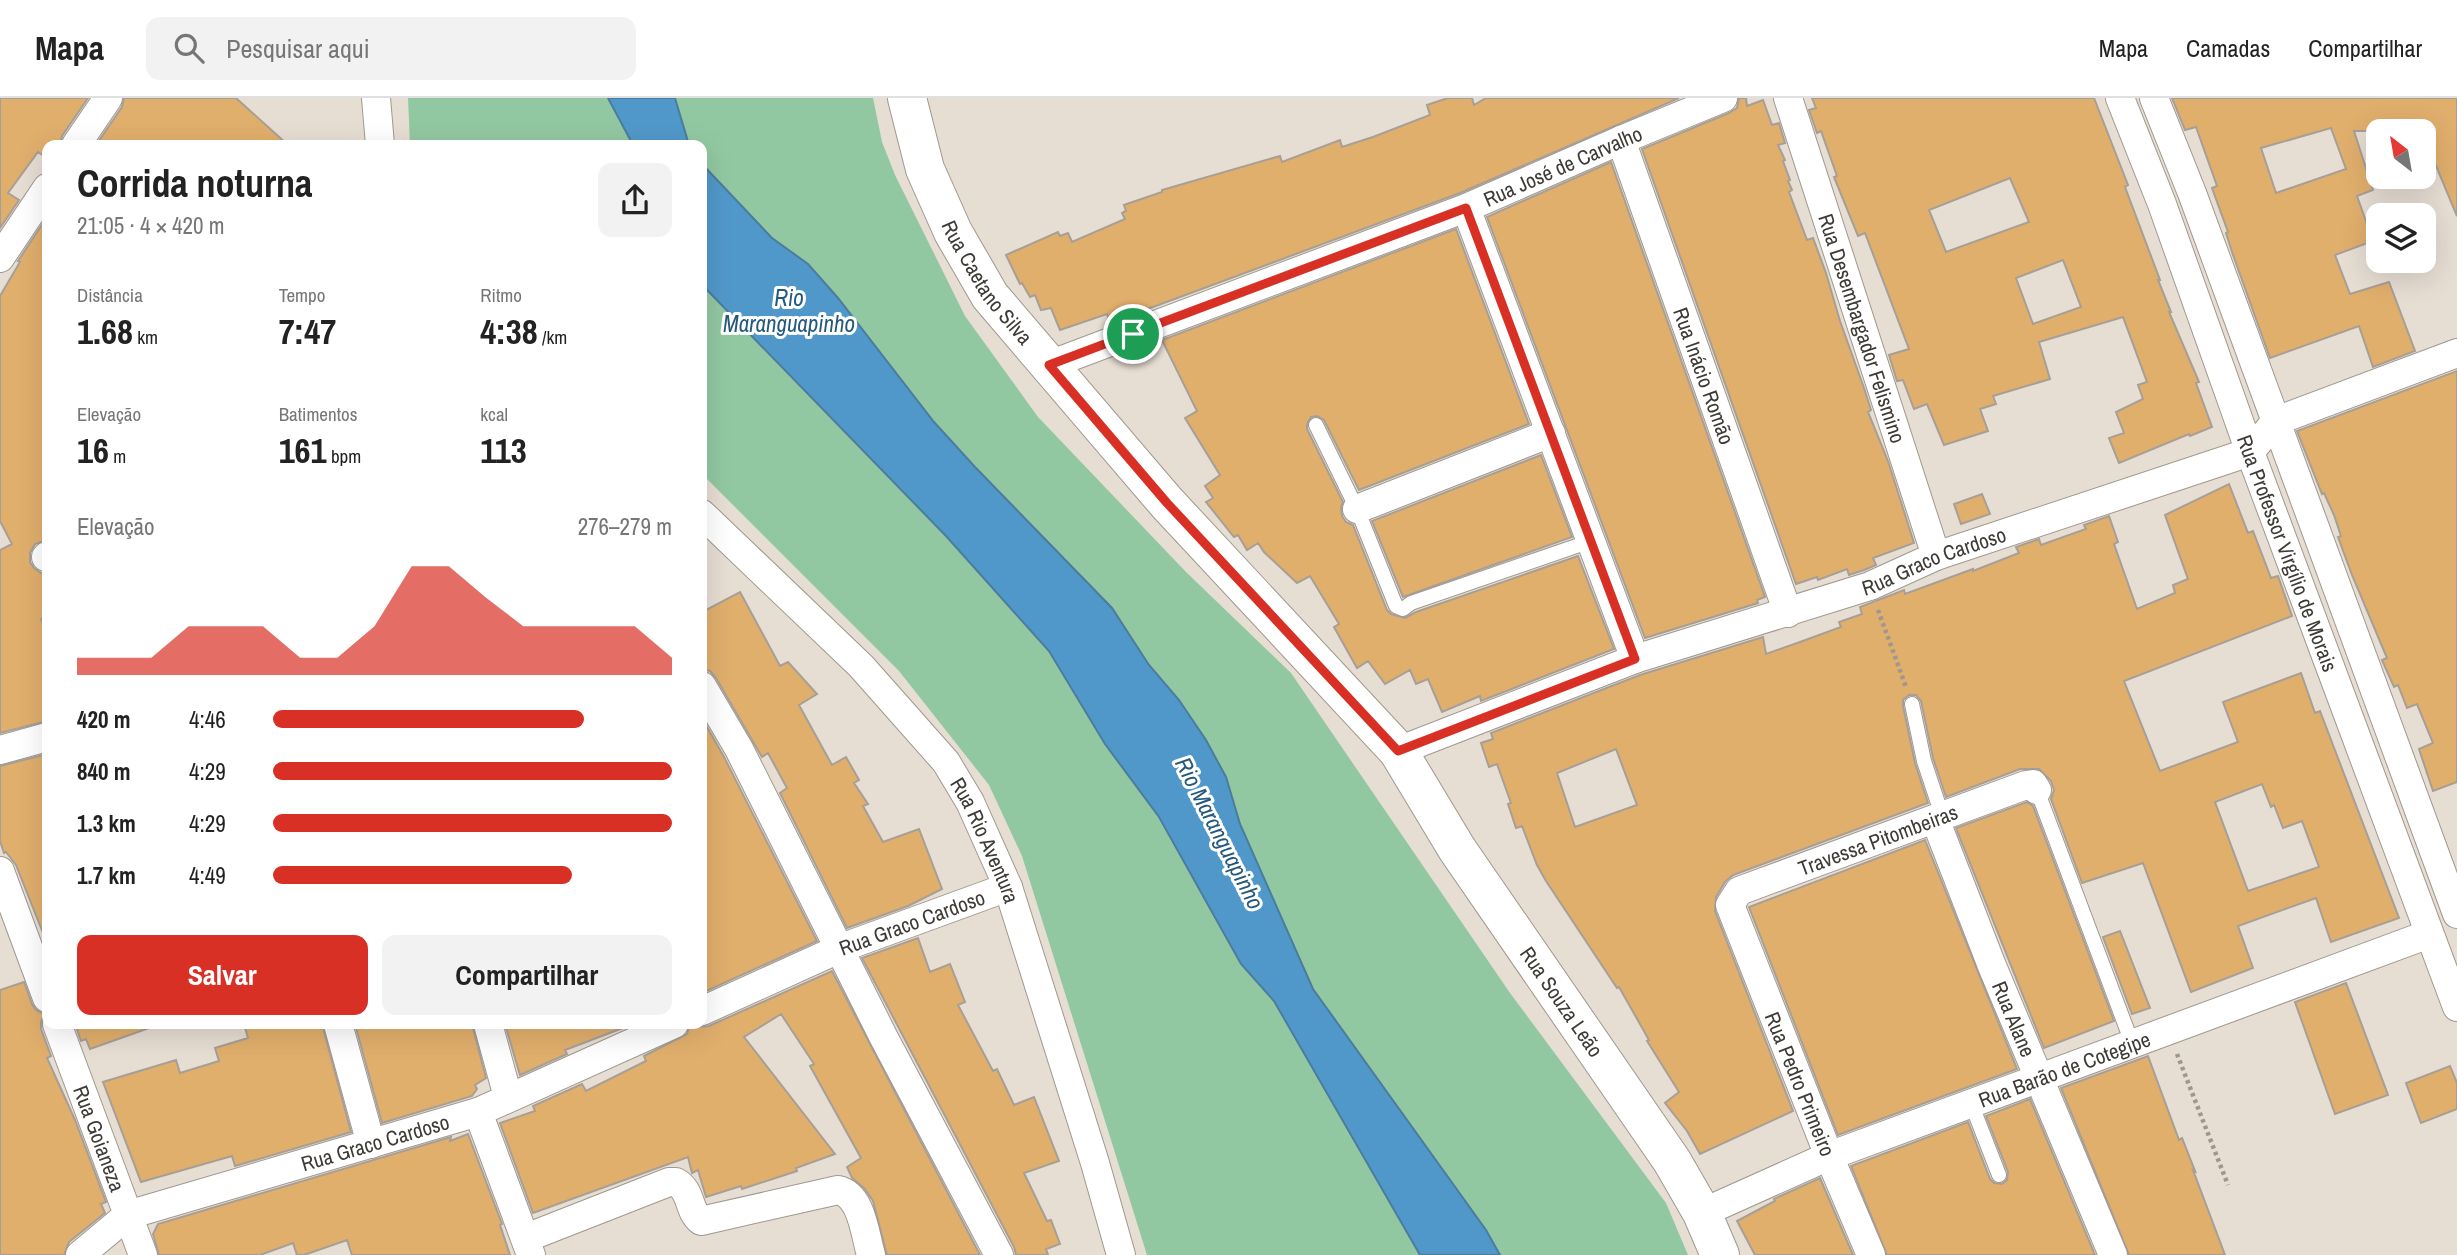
<!DOCTYPE html>
<html lang="pt">
<meta charset="utf-8">
<style>
body{margin:0;font-family:"Archivo Narrow",sans-serif;background:#f2f2f2;color:#222;height:100vh;display:flex;flex-direction:column;font-size:26px;white-space:nowrap}
*{box-sizing:border-box;margin:0}
p{font-size:23px;color:#767676}
.icon{flex:none;width:38px;height:38px;fill:none;stroke:currentColor;stroke-width:2;stroke-linecap:round;stroke-linejoin:round}
.map{position:relative;flex:1;overflow:hidden}
.side{position:absolute;left:42px;top:42px;width:665px;height:889px;display:flex;flex-direction:column;background:#fff;border-radius:14px;box-shadow:0 7px 28px #0002}
.side>*{flex:none}
.needle{width:46px;rotate:329deg}
.fabs{position:absolute;left:2366px;top:21px;display:grid;gap:14px}
.fabs a{display:grid;place-items:center;width:70px;height:70px;border-radius:14px;background:#fff;box-shadow:0 7px 28px #0002;font-size:35px}
.pin{position:absolute;display:grid;place-items:center;width:60px;height:60px;color:#fff;margin:-30px;border:4px solid #fff;border-radius:50%;box-shadow:0 2px 7px #0007}
.round{display:grid;place-items:center;flex:none;width:74px;height:74px;border-radius:14px;background:#f2f2f2}
.headline{display:flex;align-items:center;justify-content:space-between;height:119px;padding:0 35px}
h1{font-size:38px;font-weight:800;line-height:52px}
.stats{display:grid;grid-template-columns:repeat(3,1fr);gap:10px;height:119px;padding:7px 35px}
.stats div{display:grid;align-content:center}
.stats b{font-size:35px;font-weight:800}
.stats small{font-size:19px;font-weight:400}
.stats p{font-size:19px}
.chart{height:196px;padding:14px 35px}
.chart p{display:flex;justify-content:space-between}
.chart svg{width:100%;height:126px;margin-top:7px;fill:#d93025;opacity:.7}
.cta{display:flex;gap:14px;margin-top:auto;padding:14px 35px}
.cta a{flex:1;height:80px;border-radius:14px;background:#d93025;color:#fff;font-size:28px;font-weight:800;line-height:80px;text-align:center}
.cta a+a{background:#f2f2f2;color:#222}
ul{padding:0 35px;list-style:none;font-size:23px}
li{display:grid;grid-template-columns:112px 84px 1fr;align-items:center;height:52px}
li i{height:18px;border-radius:9px;background:#d93025}
header{display:flex;align-items:center;gap:42px;box-sizing:border-box;height:98px;padding:0 35px;background:#fff;border-bottom:2px solid #e0e0e0}
header strong{font-size:33px}
nav{display:flex;gap:38px;margin-inline-start:auto;font-size:24px}
.search{width:490px;height:63px;background:#f2f2f2;display:flex;align-items:center;gap:18px;box-sizing:border-box;padding:0 24px;border-radius:14px;color:#767676;font-size:26px}
.map>svg:first-child{display:block}
.green{fill:#92c8a1}
.water{fill:#5198ca;stroke:#4b7c9e;stroke-width:2}
.building{fill:#e1af6c;stroke:#a79f96;stroke-width:2;fill-rule:evenodd}
.lines{fill:none;stroke-linecap:round;stroke-linejoin:round}
.service-casing{stroke:#a0988e;stroke-width:16}
.minor-casing{stroke:#a0988e;stroke-width:30}
.secondary-casing{stroke:#a0988e;stroke-width:40}
.path{stroke:#9e978f;stroke-width:4.5;stroke-dasharray:3.5 3.5;stroke-linecap:butt}
.service{stroke:#fff;stroke-width:14}
.minor{stroke:#fff;stroke-width:28}
.secondary{stroke:#fff;stroke-width:38}
.route-casing{stroke:#fff;stroke-width:14}
.route{stroke:#d93025;stroke-width:9}
.labels{text-anchor:middle;dominant-baseline:central;stroke-width:6;stroke-linejoin:round;paint-order:stroke}
.street-label{font-size:21px;fill:#3e3b36;stroke:#fff}
.water-label{font-size:23px;font-style:italic;fill:#25597c;stroke:#fff}
</style>
<header>
<strong>Mapa</strong>
<div class="search"><svg class="icon" aria-label="search" viewBox="0 0 24 24"><circle cx="10" cy="10" r="6"/><path d="M15 15l6 6"/></svg>Pesquisar aqui</div>
<nav><a>Mapa</a><a>Camadas</a><a>Compartilhar</a></nav>
</header>
<div class="map">
<svg width="2457" height="1157" viewBox="0 0 2457 1157">
<rect width="100%" height="100%" fill="#e6ddd3"/>
<path class="green" d="M 408,0 L 873,0 L 882,44 L 895,77 L 965,218 L 1038,319 L 1186,474 L 1291,575 L 1510,895 L 1666,1105 L 1688,1157 L 1147,1157 L 1022,758 L 989,687 L 899,573 L 702,376 L 702,47 L 410,47 Z"/>
<path class="water" d="M 608,0 L 675,0 L 689,47 L 633,47 Z
M 702,66 L 772,140 L 808,166 L 838,200 L 934,324 L 975,369 L 1112,510 L 1149,567 L 1179,602 L 1206,642 L 1226,679 L 1240,726 L 1313,891 L 1486,1132 L 1500,1157 L 1420,1157 L 1274,903 L 1241,866 L 1159,719 L 1105,646 L 1049,553 L 946,438 L 706,191 L 702,183 Z"/>
<path class="building" d="M 0,0 L 88,0 L 62,38 L 60,47 L 47,47 L 45,59 L 38,54 L 8,95 L 19,102 L 0,130 Z
M 124,0 L 236,0 L 288,47 L 96,47 L 122,9 Z
M 1448,0 L 1472,0 L 1474,7 L 1486,0 L 1679,0 L 1460,95 L 1110,225 L 1107,216 L 1060,232 L 1051,210 L 1041,212 L 1035,197 L 1030,199 L 1022,185 L 1020,186 L 1006,157 L 1058,134 L 1060,138 L 1068,135 L 1072,144 L 1125,121 L 1122,115 L 1126,113 L 1124,107 L 1162,94 L 1162,92 L 1280,58 L 1282,64 L 1340,42 L 1342,49 L 1373,39 L 1430,17 L 1427,7 Z
M 1739,0 L 1746,0 L 1747,8 L 1763,2 L 1772,27 L 1779,25 L 1785,45 L 1778,47 L 1785,62 L 1783,63 L 1790,82 L 1788,83 L 1792,92 L 1789,94 L 1807,142 L 1813,140 L 1826,175 L 1840,223 L 1864,290 L 1871,312 L 1868,314 L 1888,363 L 1914,445 L 1873,460 L 1876,467 L 1864,472 L 1849,477 L 1847,471 L 1818,482 L 1817,479 L 1796,486 L 1642,51 L 1729,15 L 1737,10 Z
M 1812,0 L 2094,0 L 2128,87 L 2125,89 L 2160,182 L 2158,182 L 2171,214 L 2169,214 L 2199,284 L 2196,285 L 2212,329 L 2190,338 L 2189,336 L 2119,365 L 2109,340 L 2124,335 L 2116,314 L 2143,301 L 2138,287 L 2147,284 L 2123,219 L 2039,244 L 2050,281 L 1993,298 L 1996,306 L 1980,311 L 1988,333 L 1944,347 L 1927,306 L 1914,311 L 1903,282 L 1897,283 L 1889,257 L 1909,251 L 1865,135 L 1858,138 L 1834,79 L 1837,78 L 1821,33 L 1817,35 L 1809,12 L 1816,10 ZM 2010,80 L 2029,124 L 1946,154 L 1929,112 ZM 2063,162 L 2081,209 L 2033,226 L 2016,180 Z
M 2172,0 L 2457,0 L 2457,118 L 2424,39 L 2424,33 L 2354,33 L 2373,92 L 2357,98 L 2373,143 L 2335,157 L 2350,196 L 2389,184 L 2415,253 L 2373,269 L 2359,228 L 2270,260 L 2232,154 L 2226,135 L 2228,134 L 2212,90 L 2217,88 L 2196,29 L 2185,32 ZM 2331,30 L 2346,71 L 2276,95 L 2261,50 Z
M 1611,64 L 1765,499 L 1757,502 L 1758,505 L 1645,540 L 1487,119 Z
M 47,119 L 47,442 L 35,446 L 30,455 L 30,464 L 34,470 L 41,475 L 47,475 L 47,519 L 41,521 L 47,537 L 47,623 L 0,635 L 0,452 L 12,446 L 0,423 L 0,198 L 20,164 L 18,163 Z
M 1456,131 L 1529,326 L 1359,392 L 1324,322 L 1317,318 L 1311,319 L 1307,326 L 1307,331 L 1343,404 L 1341,409 L 1342,418 L 1346,424 L 1353,427 L 1387,512 L 1391,516 L 1405,520 L 1416,514 L 1578,458 L 1614,551 L 1481,603 L 1480,598 L 1442,614 L 1428,581 L 1416,586 L 1410,572 L 1385,586 L 1368,563 L 1357,570 L 1334,529 L 1339,526 L 1310,478 L 1297,485 L 1264,454 L 1258,445 L 1247,452 L 1238,437 L 1234,439 L 1206,404 L 1213,400 L 1205,388 L 1220,377 L 1185,320 L 1197,313 L 1162,242 Z
M 2457,273 L 2457,684 L 2433,693 L 2419,651 L 2433,645 L 2417,606 L 2407,610 L 2398,587 L 2394,589 L 2382,562 L 2387,560 L 2352,477 L 2338,439 L 2341,438 L 2334,417 L 2324,395 L 2322,396 L 2297,333 Z
M 1541,357 L 1572,439 L 1403,499 L 1372,423 Z
M 2229,386 L 2248,435 L 2253,433 L 2271,480 L 2278,478 L 2292,518 L 2124,583 L 2160,673 L 2238,644 L 2223,604 L 2301,575 L 2315,615 L 2320,613 L 2399,820 L 2331,844 L 2316,800 L 2238,828 L 2253,870 L 2191,894 L 2143,765 L 2082,785 L 2051,701 L 2054,692 L 2051,683 L 2039,671 L 2020,671 L 1946,699 L 1933,660 L 1921,603 L 1916,597 L 1909,597 L 1903,602 L 1903,608 L 1915,665 L 1928,705 L 1733,777 L 1725,784 L 1716,799 L 1715,813 L 1793,1013 L 1700,1056 L 1687,1033 L 1665,1005 L 1679,994 L 1647,943 L 1649,942 L 1619,889 L 1617,890 L 1546,783 L 1537,767 L 1522,728 L 1516,730 L 1508,706 L 1511,705 L 1497,666 L 1489,669 L 1481,645 L 1493,641 L 1491,635 L 1640,577 L 1763,539 L 1766,556 L 1800,544 L 1841,529 L 1839,524 L 1862,516 L 1860,509 L 1904,492 L 1905,496 L 1973,471 L 1973,473 L 2019,455 L 2016,449 L 2039,441 L 2041,447 L 2086,431 L 2084,427 L 2109,418 L 2118,444 L 2114,446 L 2137,511 L 2175,495 L 2173,487 L 2188,481 L 2165,417 ZM 1616,651 L 1637,707 L 1575,729 L 1557,675 ZM 2262,686 L 2271,709 L 2274,707 L 2283,730 L 2302,723 L 2319,769 L 2248,793 L 2215,704 Z
M 1982,396 L 1990,416 L 1961,426 L 1954,406 Z
M 740,494 L 780,568 L 788,564 L 817,596 L 799,607 L 832,667 L 846,659 L 859,682 L 854,685 L 868,706 L 863,708 L 883,744 L 919,731 L 942,791 L 908,808 L 847,830 L 780,695 L 787,690 L 768,655 L 762,659 L 716,580 L 710,573 L 702,571 L 702,514 Z
M 702,620 L 724,659 L 817,843 L 702,895 Z
M 47,656 L 47,845 L 16,767 L 6,754 L 4,755 L 0,743 L 0,668 Z
M 2027,704 L 2033,708 L 2114,923 L 2044,950 L 1956,730 Z
M 1925,742 L 2017,971 L 1838,1037 L 1749,809 Z
M 2120,833 L 2150,910 L 2132,916 L 2103,839 Z
M 918,840 L 930,874 L 950,866 L 965,904 L 958,907 L 993,973 L 997,971 L 1014,1007 L 1034,999 L 1059,1063 L 1024,1075 L 1047,1123 L 1051,1122 L 1060,1146 L 1046,1151 L 1048,1157 L 1016,1157 L 1014,1149 L 862,860 Z
M 832,873 L 980,1157 L 887,1157 L 873,1103 L 864,1090 L 852,1080 L 847,1069 L 861,1060 L 810,968 L 814,966 L 781,916 L 744,939 L 835,1056 L 796,1070 L 797,1073 L 742,1091 L 741,1088 L 706,1099 L 698,1072 L 692,1075 L 688,1059 L 533,1115 L 500,1025 L 535,1013 L 533,1008 L 582,986 L 586,993 L 646,963 L 644,958 L 687,936 L 690,926 L 700,929 L 709,928 Z
M 24,884 L 32,906 L 36,912 L 44,916 L 41,924 L 41,931 L 51,958 L 47,960 L 75,1022 L 106,1104 L 101,1106 L 105,1115 L 69,1144 L 64,1157 L 0,1157 L 0,892 Z
M 2346,885 L 2388,997 L 2335,1016 L 2295,904 Z
M 75,926 L 152,926 L 152,929 L 90,951 L 86,941 L 81,943 Z
M 244,926 L 322,926 L 351,1034 L 235,1068 L 232,1058 L 141,1084 L 103,984 L 176,962 L 180,975 L 219,963 L 215,950 L 248,940 Z
M 355,926 L 472,926 L 486,980 L 475,987 L 477,991 L 472,998 L 382,1025 Z
M 505,926 L 628,926 L 628,928 L 565,952 L 567,956 L 520,977 Z
M 2148,958 L 2179,1042 L 2182,1040 L 2195,1073 L 2193,1072 L 2225,1157 L 2129,1157 L 2061,990 Z
M 2450,968 L 2457,985 L 2457,1011 L 2421,1025 L 2406,985 Z
M 2030,1001 L 2095,1157 L 1887,1157 L 1851,1068 L 1968,1024 L 1990,1081 L 1994,1085 L 2002,1086 L 2007,1082 L 2008,1074 L 1986,1018 Z
M 468,1036 L 502,1126 L 500,1127 L 510,1157 L 352,1157 L 347,1142 L 304,1157 L 297,1157 L 293,1145 L 260,1157 L 159,1157 L 153,1136 L 158,1126 L 451,1039 L 450,1043 Z
M 1820,1080 L 1853,1157 L 1755,1157 L 1737,1123 L 1775,1103 L 1774,1101 Z"/>
<g class="lines">
<defs>
<path id="service" d="M 1316,327 L 1357,411 L 1396,508 L 1403,511 L 1411,505 L 1591,443
M 1912,606 L 1924,663 L 1942,717
M 2037,692 L 2132,945
M 1971,1005 L 1999,1077"/>
<g id="minor">
<path d="M 376,0 L 380,47"/>
<path id="s1" d="M 1788,0 L 1936,458"/>
<path id="s2" d="M 2120,0 L 2162,106 L 2250,354 L 2457,909"/>
<path d="M 2154,0 L 2192,95 L 2457,816"/>
<path id="s3" d="M 1621,42 L 1788,515"/>
<path d="M 76,47 L 108,0"/>
<path d="M 1466,110 L 1635,561"/>
<path d="M 0,160 L 47,90"/>
<path id="s4" d="M 1049,267 L 1466,110 L 1621,42 L 1723,0"/>
<path d="M 1357,411 L 1551,335"/>
<path id="s5" d="M 702,416 L 861,568 L 946,664 L 970,704 L 1008,789 L 1095,1065 L 1121,1157"/>
<path d="M 46,459 L 47,458"/>
<path d="M 702,588 L 739,651 L 884,940 L 999,1157"/>
<path d="M 0,652 L 47,639"/>
<path id="s6" d="M 1398,653 L 1635,561 L 1870,488 L 1936,458 L 2250,354 L 2276,323 L 2457,255"/>
<path id="s7" d="M 1935,721 L 1992,868 L 2113,1157"/>
<path d="M 0,773 L 47,900"/>
<path id="s8" d="M 702,913 L 841,850 L 1008,789"/>
<path id="s9" d="M 57,926 L 143,1157"/>
<path d="M 338,926 L 371,1046"/>
<path d="M 488,926 L 508,999"/>
<path d="M 478,1014 L 531,1157"/>
<path id="s10" d="M 1702,1115 L 1829,1058 L 2429,836"/>
<path d="M 526,1140 L 669,1084 L 676,1084 C 692,1093 688,1113 701,1123 L 838,1092 C 862,1097 865,1137 871,1157"/>
<path id="s11" d="M 80,1157 L 128,1117 L 478,1014 L 674,926"/>
<path id="s12" d="M 1871,1157 L 1829,1058 L 1730,807 L 1739,793 L 2026,687 L 2033,686 L 2037,692"/>
</g>
<g id="secondary">
<path id="s13" d="M 907,0 L 925,71 L 953,134 L 990,198 L 1167,405 L 1398,653 L 1457,751 L 1672,1063 L 1702,1115 L 1720,1157"/>
</g>
</defs>
<use href="#service" class="service-casing"/>
<use href="#minor" class="minor-casing"/>
<use href="#secondary" class="secondary-casing"/>
<path class="path" d="M 1878,512 L 1906,589
M 2177,956 L 2228,1087"/>
<use href="#service" class="service"/>
<use href="#minor" class="minor"/>
<use href="#secondary" class="secondary"/>
</g>
<g class="lines">
<defs>
<path id="route" d="M 1466,110 L 1635,561 L 1398,653 L 1167,405 L 1049,267 Z"/>
</defs>
<use href="#route" class="route-casing"/>
<use href="#route" class="route"/>
</g>
<g class="labels">
<g class="street-label">
<text stroke="none"><textPath href="#s4" startOffset="551">Rua José de Carvalho</textPath></text>
<text stroke="none"><textPath href="#s13" startOffset="203">Rua Caetano Silva</textPath></text>
<text stroke="none"><textPath href="#s1" startOffset="242">Rua Desembargador Felismino</textPath></text>
<text stroke="none"><textPath href="#s3" startOffset="250">Rua Inácio Romão</textPath></text>
<text stroke="none"><textPath href="#s2" startOffset="485">Rua Professor Virgílio de Morais</textPath></text>
<text stroke="none"><textPath href="#s6" startOffset="569">Rua Graco Cardoso</textPath></text>
<text stroke="none"><textPath href="#s12" startOffset="542">Travessa Pitombeiras</textPath></text>
<text stroke="none"><textPath href="#s5" startOffset="436">Rua Rio Aventura</textPath></text>
<text stroke="none"><textPath href="#s8" startOffset="228">Rua Graco Cardoso</textPath></text>
<text stroke="none"><textPath href="#s13" startOffset="1127">Rua Souza Leão</textPath></text>
<text stroke="none"><textPath href="#s7" startOffset="215">Rua Alane</textPath></text>
<text stroke="none"><textPath href="#s10" startOffset="390">Rua Barão de Cotegipe</textPath></text>
<text transform="translate(1800 986) rotate(68)">Rua Pedro Primeiro</text>
<text stroke="none"><textPath href="#s9" startOffset="122">Rua Goianeza</textPath></text>
<text stroke="none"><textPath href="#s11" startOffset="320">Rua Graco Cardoso</textPath></text>
</g>
<g class="water-label">
<text x="789" y="199">Rio<tspan x="789" dy="26">Maranguapinho</tspan></text>
<text transform="translate(1220 735) rotate(63)">Rio Maranguapinho</text>
</g>
</g>
</svg>
<div class="fabs">
<a><svg class="needle" viewBox="-14 -14 28 28"><path d="M0-13l5 13h-10z" fill="#e53935"/><path d="M0 13l5-13h-10z" fill="#767676"/></svg></a>
<a><svg class="icon" aria-label="layers" viewBox="0 0 24 24"><path d="M12 4l9 5-9 5-9-5zM3 14l9 5 9-5"/></svg></a>
</div>
<div class="pin" style="left:1133px;top:236px;background:#1e9e55"><svg class="icon" aria-label="arrive" viewBox="0 0 24 24"><path d="M6 21V4h12l-3 4 3 4H6"/></svg></div>
<section class="side">
<div class="headline"><div><h1>Corrida noturna</h1><p>21:05 · 4 × 420 m</p></div><a class="round"><svg class="icon" aria-label="share" viewBox="0 0 24 24"><path d="M12 15V3M7 8l5-5 5 5M5 13v7h14v-7"/></svg></a></div>
<div class="stats">
<div><p>Distância</p><b>1.68<small> km</small></b></div>
<div><p>Tempo</p><b>7:47</b></div>
<div><p>Ritmo</p><b>4:38<small> /km</small></b></div>
</div>
<div class="stats">
<div><p>Elevação</p><b>16<small> m</small></b></div>
<div><p>Batimentos</p><b>161<small> bpm</small></b></div>
<div><p>kcal</p><b>113</b></div>
</div>
<div class="chart"><p><span>Elevação</span>276–279 m</p>
<svg viewBox="0 0 160 44" preserveAspectRatio="none"><path d="M0 44V38L10 38L20 38L30 27L40 27L50 27L60 38L70 38L80 27L90 6L100 6L110 17L120 27L130 27L140 27L150 27L160 38V44z"/></svg>
</div>
<ul>
<li><b>420 m</b>4:46<i style="width:78%"></i></li>
<li><b>840 m</b>4:29<i style="width:100%"></i></li>
<li><b>1.3 km</b>4:29<i style="width:100%"></i></li>
<li><b>1.7 km</b>4:49<i style="width:75%"></i></li>
</ul>
<div class="cta"><a>Salvar</a><a>Compartilhar</a></div>
</section>
</div>
